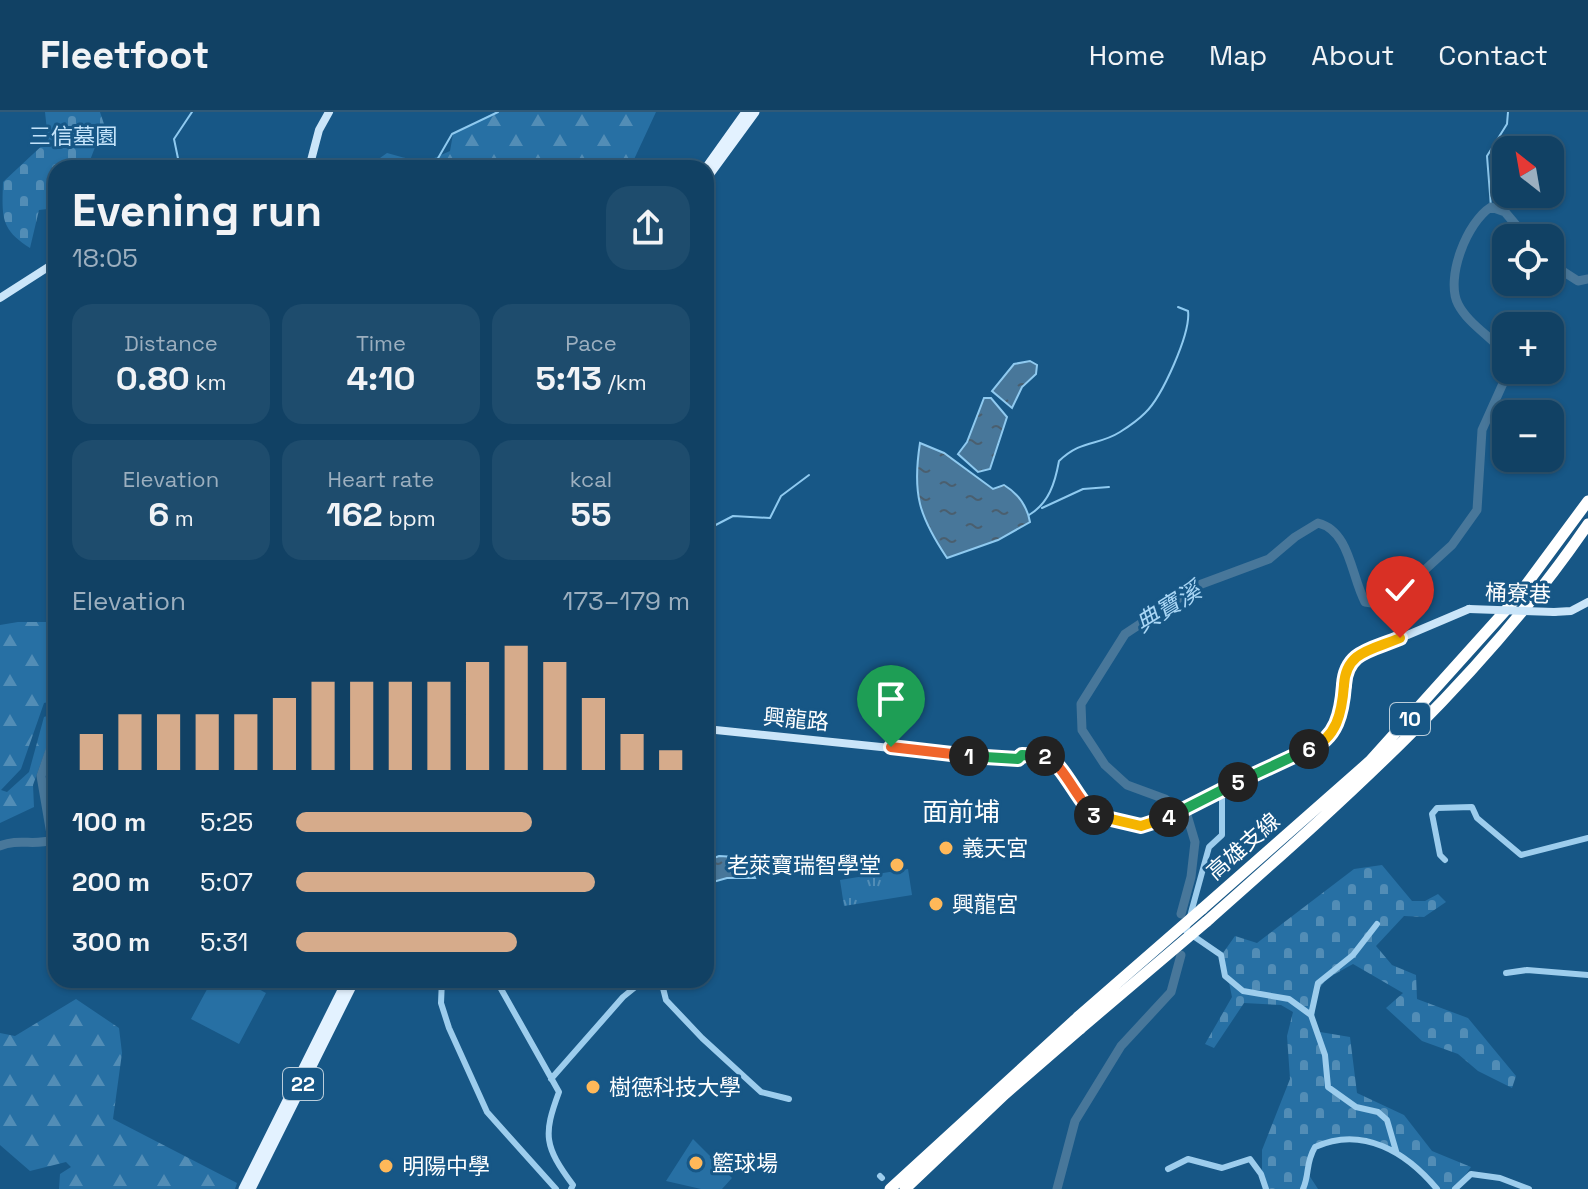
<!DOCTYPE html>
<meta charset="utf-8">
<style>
body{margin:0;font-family:"Space Grotesk","Noto Sans TC",sans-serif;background:#1e4c6d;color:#f1f3f6;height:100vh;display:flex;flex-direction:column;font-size:30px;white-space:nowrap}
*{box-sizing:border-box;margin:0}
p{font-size:26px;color:#9cafbf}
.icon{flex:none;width:44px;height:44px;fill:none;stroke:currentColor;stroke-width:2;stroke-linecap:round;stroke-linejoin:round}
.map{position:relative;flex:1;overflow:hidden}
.side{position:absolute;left:48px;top:48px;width:666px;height:828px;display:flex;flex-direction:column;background:#114164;border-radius:24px;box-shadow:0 2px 6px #0004,0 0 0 2px #305a78}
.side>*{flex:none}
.needle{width:52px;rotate:329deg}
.tools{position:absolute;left:1492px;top:24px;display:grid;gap:16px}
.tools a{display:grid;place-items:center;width:72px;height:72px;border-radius:16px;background:#114164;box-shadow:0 2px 6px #0004,0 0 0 2px #305a78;font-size:40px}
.pin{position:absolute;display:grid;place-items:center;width:68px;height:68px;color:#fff;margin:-82px -34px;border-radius:50% 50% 50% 0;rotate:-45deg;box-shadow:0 0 8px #0007}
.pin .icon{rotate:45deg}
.km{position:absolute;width:40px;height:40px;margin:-20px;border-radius:50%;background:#222;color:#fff;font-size:22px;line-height:40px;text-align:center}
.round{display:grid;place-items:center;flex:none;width:84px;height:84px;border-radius:24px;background:#1e4c6d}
.summary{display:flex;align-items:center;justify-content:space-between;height:136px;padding:0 24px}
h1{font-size:44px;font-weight:600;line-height:60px}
.metrics{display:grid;grid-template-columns:repeat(3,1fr);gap:12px;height:136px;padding:8px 24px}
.metrics div{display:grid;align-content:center;border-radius:20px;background:#1e4c6d;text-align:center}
.metrics b{font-size:34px;font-weight:600}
.metrics small{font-size:22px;font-weight:400}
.metrics p{font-size:22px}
.chart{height:224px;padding:16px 24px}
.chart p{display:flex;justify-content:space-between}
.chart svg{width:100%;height:144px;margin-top:8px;stroke:#d6ab8b;stroke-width:6}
ul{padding:0 24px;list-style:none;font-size:26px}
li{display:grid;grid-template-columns:128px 96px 1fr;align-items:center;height:60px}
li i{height:20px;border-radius:10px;background:#d6ab8b}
header{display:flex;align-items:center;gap:48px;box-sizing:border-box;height:112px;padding:0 40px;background:#114164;border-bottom:2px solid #305a78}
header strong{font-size:38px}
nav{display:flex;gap:44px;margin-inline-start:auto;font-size:28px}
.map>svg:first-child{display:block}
.grass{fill:url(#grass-tufts)}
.forest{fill:url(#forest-firs)}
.cemetery{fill:url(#cemetery-stones)}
.pitch{fill:#2770a4}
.water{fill:url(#water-ripples);stroke:#8fcaf0;stroke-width:2}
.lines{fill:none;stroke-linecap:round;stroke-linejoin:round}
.stream{stroke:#8fcaf0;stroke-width:2}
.river{stroke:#48779a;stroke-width:9}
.street{stroke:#9dcded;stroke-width:6}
.secondary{stroke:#cae5f9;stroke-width:8}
.primary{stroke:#e3f2ff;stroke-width:9}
.highway{stroke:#fff;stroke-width:11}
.secondary-bridge{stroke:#cae5f9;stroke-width:8}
.highway-bridge{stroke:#fff;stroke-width:11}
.split-1-casing{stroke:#fff;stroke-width:16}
.split-2-casing{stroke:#fff;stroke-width:16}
.split-3-casing{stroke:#fff;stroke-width:16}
.split-4-casing{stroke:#fff;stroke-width:16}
.split-5-casing{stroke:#fff;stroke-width:16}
.split-6-casing{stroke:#fff;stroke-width:16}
.split-7-casing{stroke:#fff;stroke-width:16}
.split-8-casing{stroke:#fff;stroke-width:16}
.split-1{stroke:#f0652b;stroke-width:10}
.split-2{stroke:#22a559;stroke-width:10}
.split-3{stroke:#f0652b;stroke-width:10}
.split-4{stroke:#f5b400;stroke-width:10}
.split-5{stroke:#22a559;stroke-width:10}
.split-6{stroke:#22a559;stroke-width:10}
.split-7{stroke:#f5b400;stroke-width:10}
.split-8{stroke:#f5b400;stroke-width:10}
.poi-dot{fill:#ffb859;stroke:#175786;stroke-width:3}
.labels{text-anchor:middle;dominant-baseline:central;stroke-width:6;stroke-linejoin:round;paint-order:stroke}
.shield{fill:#175786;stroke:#b9cddb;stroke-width:2}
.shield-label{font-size:20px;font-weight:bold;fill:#fff}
.park-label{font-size:22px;fill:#c3e3fa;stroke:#175786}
.street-label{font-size:22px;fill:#fff;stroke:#175786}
.poi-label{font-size:22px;fill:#fff;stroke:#175786;text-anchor:start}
.water-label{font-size:24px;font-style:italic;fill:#a9d6f5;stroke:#175786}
.quarter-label{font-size:26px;fill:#fff;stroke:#175786}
</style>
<header>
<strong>Fleetfoot</strong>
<nav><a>Home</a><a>Map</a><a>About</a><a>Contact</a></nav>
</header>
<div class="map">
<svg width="1588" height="1077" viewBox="0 0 1588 1077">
<defs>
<pattern id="grass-tufts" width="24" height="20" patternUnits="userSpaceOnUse" patternTransform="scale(2)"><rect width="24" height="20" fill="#2770a4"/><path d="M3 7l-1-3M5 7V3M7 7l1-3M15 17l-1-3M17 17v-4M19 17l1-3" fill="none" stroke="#528db6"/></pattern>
<pattern id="forest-firs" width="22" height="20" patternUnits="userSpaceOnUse" patternTransform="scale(2)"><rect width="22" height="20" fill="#2770a4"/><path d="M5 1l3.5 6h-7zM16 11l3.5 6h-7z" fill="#528db6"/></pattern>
<pattern id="cemetery-stones" width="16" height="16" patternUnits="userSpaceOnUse" patternTransform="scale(2)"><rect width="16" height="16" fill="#2770a4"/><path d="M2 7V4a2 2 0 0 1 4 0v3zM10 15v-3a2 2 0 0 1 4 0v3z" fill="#528db6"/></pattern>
<pattern id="water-ripples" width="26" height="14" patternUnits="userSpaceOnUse" patternTransform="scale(2)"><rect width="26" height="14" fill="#48779a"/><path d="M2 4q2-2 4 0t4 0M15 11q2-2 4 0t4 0" fill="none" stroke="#4a5f6f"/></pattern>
</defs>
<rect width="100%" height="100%" fill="#175786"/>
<path class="grass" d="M 908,757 L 912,783 L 844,794 L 840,768 Z"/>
<path class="forest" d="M 495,0 L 656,0 L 630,56 L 366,56 L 387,41 L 423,51 L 450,39 L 453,22 Z
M 18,510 L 52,510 L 56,516 L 56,588 L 44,591 L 21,657 L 1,678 L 7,680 L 29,660 L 44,605 L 56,601 L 56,609 L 33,673 L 34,695 L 0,711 L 0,513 Z
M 76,887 L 119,916 L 122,941 L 113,1007 L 237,1071 L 235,1077 L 59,1077 L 60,1062 L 71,1055 L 66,1050 L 30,1059 L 0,1033 L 0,921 L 15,924 Z"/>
<path class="cemetery" d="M 45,0 L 100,0 L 104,12 L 87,56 L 56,56 L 56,96 L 39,98 L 30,136 C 0,117 2,105 3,70 L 48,28 Z
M 1382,753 L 1412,789 L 1425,789 L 1438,782 L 1446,790 L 1424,805 L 1404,804 L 1376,834 L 1392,853 L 1416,863 L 1417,887 L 1468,906 L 1516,964 L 1512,976 L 1478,959 L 1458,942 L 1422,929 L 1386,896 L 1403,881 L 1353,852 C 1312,874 1316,875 1314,919 L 1350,925 L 1357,981 L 1404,1003 L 1432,1039 L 1471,1055 L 1456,1077 L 1433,1077 C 1409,1049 1379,1017 1339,1026 C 1319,1031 1312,1039 1305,1057 L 1318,1077 L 1268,1077 L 1262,1062 L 1262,1038 L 1290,967 L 1287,924 L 1293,900 L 1281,893 L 1244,891 L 1214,936 L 1205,932 L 1232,885 L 1223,841 L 1235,824 L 1257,831 L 1354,757 Z"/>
<path class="pitch" d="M 212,868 L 242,868 L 266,881 L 239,932 L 191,907 Z
M 693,1027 L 732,1066 L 722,1077 L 701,1077 L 666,1069 Z"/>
<path class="water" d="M 1030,249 L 1037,253 L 1036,262 L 1022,275 L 1012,296 L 992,279 L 1014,252 Z
M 984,286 L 991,286 L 1007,305 L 990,357 L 978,360 L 958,342 L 967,330 Z
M 920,331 L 944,341 L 993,377 L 1004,373 C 1019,382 1027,394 1030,410 L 998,428 L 947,446 C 919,404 912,382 920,331 Z
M 719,744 L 736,745 L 737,751 L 749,750 L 755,766 L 727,766 L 706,772 L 706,749 Z"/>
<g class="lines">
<path class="stream" d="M 180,56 L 174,27 L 192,0
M 388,56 L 437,48 L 452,22 L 498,0
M 1491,95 L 1487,44 L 1507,12 L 1508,0
M 1042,396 L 1083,377 L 1109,375
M 1029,403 C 1049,391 1055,371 1059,349 C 1082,327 1098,334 1120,320 C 1128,315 1138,308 1145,301 C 1162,285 1191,221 1188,199 L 1178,195
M 706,418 L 733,404 L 770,406 L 781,384 L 809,363
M 56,452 L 48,495 L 56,505"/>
<path class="river" d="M 1550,151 L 1578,169 L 1588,167
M 1506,243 C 1492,225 1468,212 1458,192 C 1445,166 1467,110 1491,95 L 1505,100 L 1527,126
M 0,734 C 18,726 34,734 52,728 L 41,664 L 56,621
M 1181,802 L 1191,765 L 1195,730 L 1187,703 L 1165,687 L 1127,673 L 1105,653 L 1082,618 L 1081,592 L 1125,522 L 1199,473 L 1269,447 L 1295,425 L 1318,411 C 1350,419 1351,464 1365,490 L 1384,493 L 1393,487 L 1452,433 L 1477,398 L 1482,318 L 1509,258
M 1057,1077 L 1075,1009 L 1121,934 L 1171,880 L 1181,843"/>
<path class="street" d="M 1222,678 L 1222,723 L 1209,735 L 1186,819 L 1221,843 L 1225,864 L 1243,879 L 1289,887 L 1311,903 L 1325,943 L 1328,975 L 1356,995 L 1378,1000 L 1387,1008 L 1396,1039
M 1445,748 L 1440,743 L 1432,702 L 1437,696 L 1472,695 L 1477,706 L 1521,743 L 1588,726
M 1506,861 L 1527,858 L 1588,863
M 442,868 L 441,891 L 449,916 L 487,1000 L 556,1077
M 496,868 L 559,980 C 543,1023 544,1034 573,1073 L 571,1077
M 661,868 L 666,888 L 702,926 L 761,980 L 789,987
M 1311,903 L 1318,871 L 1353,843 L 1377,812
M 551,967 L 623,885 L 644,868
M 1168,1057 L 1188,1047 L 1222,1056 L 1250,1047 L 1261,1062 L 1266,1077
M 880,1064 L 882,1066
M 1303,1077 C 1310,1061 1305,1052 1315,1035 C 1363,1013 1407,1041 1437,1077
M 1455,1077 L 1471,1062 L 1500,1066 L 1529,1077"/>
<path class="secondary" d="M 309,56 L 319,18 L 329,0
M 0,186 L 56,150
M 1554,500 L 1571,499 L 1588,490
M 706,617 L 978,645 L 1018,647 L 1022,643 L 1046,644 L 1055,649 L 1074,681 L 1093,703 L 1147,713 L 1323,632 L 1341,602 L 1345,558 L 1351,547 L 1469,497"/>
<path class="primary" d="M 706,56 L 746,0
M 706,67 L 755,0
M 243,1077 L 347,868
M 251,1077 L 355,868"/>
<path class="highway" d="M 1202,797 L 1370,649 L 1514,489 L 1588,389
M 1206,810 C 1344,688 1483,566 1588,412
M 890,1077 L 1078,905
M 905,1077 L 1005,982 L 1080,917"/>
<path class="secondary-bridge" d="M 1469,497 L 1554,500"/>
<path class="highway-bridge" d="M 1078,905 L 1202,797
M 1080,917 L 1206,810"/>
</g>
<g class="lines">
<defs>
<path id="split-1" d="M 891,635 L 969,644"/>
<path id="split-2" d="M 969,644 L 1018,647 L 1022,643 L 1045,644"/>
<path id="split-3" d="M 1045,644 C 1062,650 1078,689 1094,703"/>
<path id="split-4" d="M 1094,703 L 1141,714 L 1169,705"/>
<path id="split-5" d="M 1169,705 L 1238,670"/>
<path id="split-6" d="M 1238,670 L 1309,637"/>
<path id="split-7" d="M 1309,637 C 1337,627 1342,600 1344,573"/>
<path id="split-8" d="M 1344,573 C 1346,539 1372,538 1400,526"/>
</defs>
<use href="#split-1" class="split-1-casing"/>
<use href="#split-2" class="split-2-casing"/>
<use href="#split-3" class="split-3-casing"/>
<use href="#split-4" class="split-4-casing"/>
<use href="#split-5" class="split-5-casing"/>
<use href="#split-6" class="split-6-casing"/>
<use href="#split-7" class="split-7-casing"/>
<use href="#split-8" class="split-8-casing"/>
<use href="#split-1" class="split-1"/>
<use href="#split-2" class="split-2"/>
<use href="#split-3" class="split-3"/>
<use href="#split-4" class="split-4"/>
<use href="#split-5" class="split-5"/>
<use href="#split-6" class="split-6"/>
<use href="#split-7" class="split-7"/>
<use href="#split-8" class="split-8"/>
</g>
<g class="poi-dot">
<circle cx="946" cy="736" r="8"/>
<circle cx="897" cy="753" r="8"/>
<circle cx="936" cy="792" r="8"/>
<circle cx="593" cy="975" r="8"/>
<circle cx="696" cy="1051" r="8"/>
<circle cx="386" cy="1054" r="8"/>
</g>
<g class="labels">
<g class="shield">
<rect x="1390" y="591" width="40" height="32" rx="6"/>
<rect x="283" y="956" width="40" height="32" rx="6"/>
</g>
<g class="shield-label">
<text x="1410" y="607">10</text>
<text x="303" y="972">22</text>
</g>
<g class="park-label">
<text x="73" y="24">三信墓園</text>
</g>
<g class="street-label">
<text transform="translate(1518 481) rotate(2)">桶寮巷</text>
<text transform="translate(796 607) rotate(5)">興龍路</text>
<text transform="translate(1243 734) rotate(-41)">高雄支線</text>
</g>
<g class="poi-label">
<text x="962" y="736">義天宮</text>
<text x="881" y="753" text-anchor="end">老萊寶瑞智學堂</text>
<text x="952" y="792">興龍宮</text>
<text x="609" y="975">樹德科技大學</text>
<text x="712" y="1051">籃球場</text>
<text x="402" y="1054">明陽中學</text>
</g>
<g class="water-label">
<text transform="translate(1168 495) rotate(-32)">典寶溪</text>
</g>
<g class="quarter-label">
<text x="961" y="700">面前埔</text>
</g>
</g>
</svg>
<div class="tools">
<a><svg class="needle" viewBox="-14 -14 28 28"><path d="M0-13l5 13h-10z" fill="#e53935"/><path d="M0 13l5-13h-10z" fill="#9cafbf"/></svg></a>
<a><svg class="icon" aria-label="locate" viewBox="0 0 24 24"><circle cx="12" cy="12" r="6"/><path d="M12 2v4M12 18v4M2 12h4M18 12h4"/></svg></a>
<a>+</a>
<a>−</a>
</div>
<div class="pin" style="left:891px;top:635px;background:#1e9e55"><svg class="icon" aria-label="arrive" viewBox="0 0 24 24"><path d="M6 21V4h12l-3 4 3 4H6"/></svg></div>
<div class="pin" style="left:1400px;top:526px;background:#d93025"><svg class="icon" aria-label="check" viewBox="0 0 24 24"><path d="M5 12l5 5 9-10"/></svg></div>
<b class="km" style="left:969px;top:644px">1</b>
<b class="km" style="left:1045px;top:644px">2</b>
<b class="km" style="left:1094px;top:703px">3</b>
<b class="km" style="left:1169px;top:705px">4</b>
<b class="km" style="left:1238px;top:670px">5</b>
<b class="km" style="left:1309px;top:637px">6</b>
<section class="side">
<div class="summary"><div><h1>Evening run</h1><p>18:05</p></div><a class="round"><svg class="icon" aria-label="share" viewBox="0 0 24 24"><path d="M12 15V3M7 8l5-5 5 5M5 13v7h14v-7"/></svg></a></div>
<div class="metrics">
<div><p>Distance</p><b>0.80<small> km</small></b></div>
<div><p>Time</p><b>4:10</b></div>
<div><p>Pace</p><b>5:13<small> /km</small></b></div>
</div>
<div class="metrics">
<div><p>Elevation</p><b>6<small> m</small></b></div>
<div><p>Heart rate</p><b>162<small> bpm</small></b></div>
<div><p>kcal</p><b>55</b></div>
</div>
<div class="chart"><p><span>Elevation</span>173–179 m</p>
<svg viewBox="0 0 160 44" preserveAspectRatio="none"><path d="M5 44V33M15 44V27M25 44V27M35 44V27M45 44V27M55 44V22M65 44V17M75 44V17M85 44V17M95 44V17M105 44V11M115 44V6M125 44V11M135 44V22M145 44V33M155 44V38"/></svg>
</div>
<ul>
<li><b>100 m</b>5:25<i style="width:60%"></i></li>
<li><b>200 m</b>5:07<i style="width:76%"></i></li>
<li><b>300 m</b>5:31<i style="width:56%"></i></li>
</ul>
</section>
</div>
